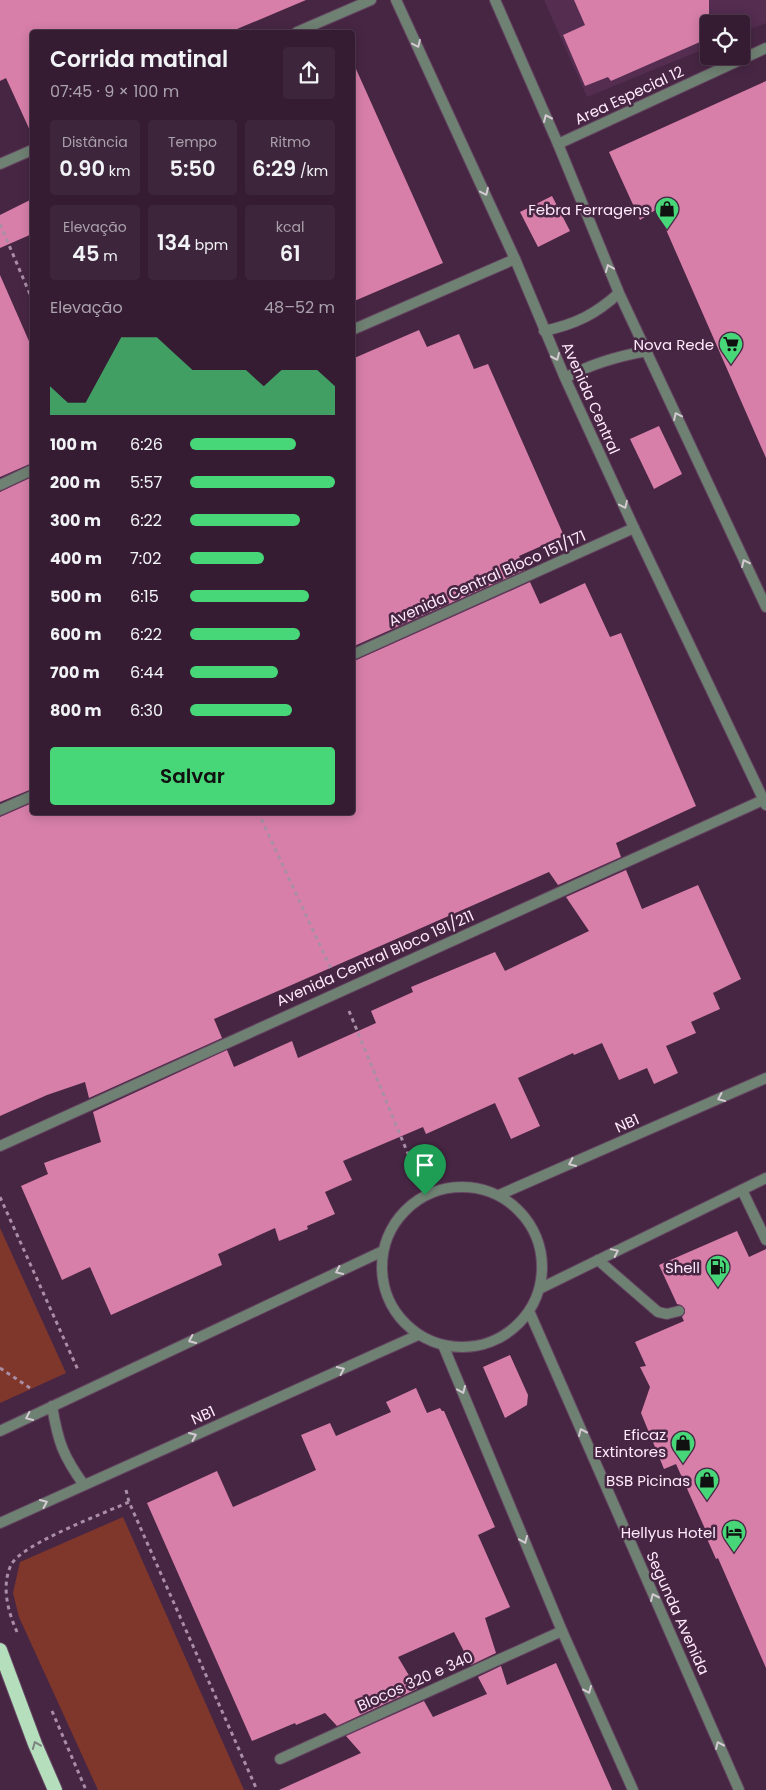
<!DOCTYPE html>
<html lang="pt">
<meta charset="utf-8">
<style>
body{margin:0;font-family:Poppins,sans-serif;background:#3d253b;color:#f1f3f6;height:100vh;display:flex;flex-direction:column;font-size:19px;white-space:nowrap}
*{box-sizing:border-box;margin:0}
p{font-size:16px;color:#aaa1ac}
.icon{flex:none;width:28px;height:28px;fill:none;stroke:currentColor;stroke-width:2;stroke-linecap:round;stroke-linejoin:round}
.map{position:relative;flex:1;overflow:hidden}
.side{position:absolute;left:30px;top:30px;width:325px;height:785px;display:flex;flex-direction:column;background:#351c33;border-radius:5px;box-shadow:0 2px 12px #0003,0 0 0 1px #4f3a4e}
.side>*{flex:none}
.fabs{position:absolute;left:700px;top:15px;display:grid;gap:10px}
.fabs a{display:grid;place-items:center;width:50px;height:50px;border-radius:5px;background:#351c33;box-shadow:0 2px 12px #0003,0 0 0 1px #4f3a4e;font-size:25px}
.pin{position:absolute;display:grid;place-items:center;width:42px;height:42px;color:#fff;margin:-51px -21px;border-radius:50% 50% 50% 0;rotate:-45deg;box-shadow:0 0 5px #0007}
.pin .icon{rotate:45deg}
.round{display:grid;place-items:center;flex:none;width:52px;height:52px;border-radius:5px;background:#3d253b}
.headline{display:flex;align-items:center;justify-content:space-between;height:85px;padding:0 20px}
h1{font-size:22px;font-weight:600;line-height:38px}
.figures{display:grid;grid-template-columns:repeat(3,1fr);gap:8px;height:85px;padding:5px 20px}
.figures div{display:grid;align-content:center;border-radius:5px;background:#3d253b;text-align:center}
.figures b{font-size:21px;font-weight:600}
.figures small{font-size:14px;font-weight:400}
.figures p{font-size:14px}
.chart{height:140px;padding:10px 20px}
.chart p{display:flex;justify-content:space-between}
.chart svg{width:100%;height:90px;margin-top:5px;fill:#48d778;opacity:.7}
.cta{display:flex;gap:10px;margin-top:auto;padding:10px 20px}
.cta a{flex:1;height:58px;border-radius:5px;background:#48d778;color:#111;font-size:20px;font-weight:600;line-height:58px;text-align:center}
ul{padding:0 20px;list-style:none;font-size:16px}
li{display:grid;grid-template-columns:80px 60px 1fr;align-items:center;height:38px}
li i{height:12px;border-radius:6px;background:#48d778}
.map>svg:first-child{display:block}
.built{fill:#542d50}
.green{fill:#80372b}
.building{fill:#d77fa9}
.lines{fill:none;stroke-linecap:round;stroke-linejoin:round}
.service-casing{stroke:#644561;stroke-width:12}
.minor-casing{stroke:#644561;stroke-width:12}
.tertiary-casing{stroke:#644561;stroke-width:12}
.trunk-casing{stroke:#644561;stroke-width:16}
.path{stroke:#a98ea6;stroke-width:3;stroke-dasharray:4 4;stroke-linecap:butt}
.service{stroke:#6f8173;stroke-width:10}
.minor{stroke:#6f8173;stroke-width:10}
.tertiary{stroke:#6f8173;stroke-width:10}
.trunk{stroke:#b4debc;stroke-width:14}
.oneway{stroke:#d4cad2}
.oneway2{stroke:#7e8280}
.labels{text-anchor:middle;dominant-baseline:central;stroke-width:5;stroke-linejoin:round;paint-order:stroke}
.street-label{font-size:15px;fill:#ffe9fb;stroke:#472644}
.poi-label{font-size:15px;fill:#ffe9fb;stroke:#472644;text-anchor:end}
</style>
<div class="map">
<svg width="766" height="1790" viewBox="0 0 766 1790">
<rect width="100%" height="100%" fill="#472644"/>
<path class="built" d="M 544,0 L 766,0 L 766,23 L 741,33 L 741,24 L 709,24 L 709,47 L 587,97 Z"/>
<path class="green" d="M 0,1228 L 66,1373 L 0,1403 Z
M 123,1517 L 244,1790 L 98,1790 L 19,1617 L 13,1593 L 20,1562 Z"/>
<path class="building" d="M 0,0 L 306,0 L 230,32 L 32,32 L 32,135 L 6,78 L 0,81 Z
M 574,0 L 709,0 L 709,38 L 611,81 L 608,77 L 585,86 L 563,35 L 585,25 Z
M 352,60 L 443,263 L 352,302 Z
M 766,81 L 766,458 L 657,209 L 640,220 L 609,152 Z
M 552,196 L 570,231 L 538,247 L 520,212 Z
M 32,199 L 32,234 L 0,248 L 0,215 Z
M 0,275 L 32,348 L 32,463 L 0,477 Z
M 419,330 L 427,347 L 459,334 L 474,369 L 488,364 L 564,536 L 519,556 L 525,570 L 352,647 L 352,359 Z
M 659,426 L 682,474 L 654,489 L 630,439 Z
M 32,477 L 32,789 L 0,802 L 0,492 Z
M 530,582 L 540,604 L 585,583 L 610,637 L 621,633 L 696,806 L 616,843 L 621,857 L 558,885 L 549,872 L 214,1019 L 222,1038 L 89,1098 L 85,1082 L 47,1095 L 0,1116 L 0,817 L 32,803 L 32,812 L 352,812 L 352,662 Z
M 626,870 L 642,909 L 698,885 L 741,979 L 713,993 L 720,1009 L 691,1022 L 696,1033 L 666,1046 L 678,1073 L 654,1084 L 647,1068 L 619,1080 L 602,1043 L 574,1055 L 573,1053 L 518,1078 L 540,1126 L 511,1139 L 495,1103 L 426,1134 L 423,1127 L 343,1161 L 352,1180 L 325,1192 L 335,1214 L 307,1226 L 308,1229 L 279,1241 L 275,1228 L 218,1254 L 222,1265 L 140,1302 L 111,1315 L 90,1267 L 62,1280 L 21,1186 L 48,1174 L 44,1163 L 101,1142 L 93,1112 L 227,1050 L 234,1067 L 292,1041 L 298,1058 L 376,1023 L 371,1011 L 413,992 L 411,987 L 495,952 L 505,971 L 589,931 L 566,897 Z
M 737,1231 L 749,1257 L 766,1249 L 766,1668 L 718,1558 L 716,1559 L 704,1532 L 706,1531 L 676,1464 L 664,1469 L 641,1413 L 650,1387 L 640,1367 L 646,1366 L 635,1342 L 684,1321 L 682,1317 L 685,1313 L 685,1309 L 681,1305 L 677,1304 L 659,1265 Z
M 510,1355 L 528,1395 L 527,1405 L 505,1418 L 483,1367 Z
M 416,1388 L 427,1413 L 440,1408 L 442,1411 L 444,1411 L 495,1527 L 478,1535 L 510,1607 L 485,1618 L 496,1653 L 471,1665 L 454,1632 L 398,1657 L 417,1689 L 337,1726 L 325,1713 L 296,1725 L 295,1723 L 252,1741 L 147,1503 L 217,1471 L 233,1507 L 316,1470 L 301,1435 L 330,1423 L 336,1436 L 391,1412 L 386,1402 Z
M 556,1663 L 612,1790 L 279,1790 L 361,1753 L 346,1736 L 424,1701 L 433,1717 L 487,1694 L 478,1677 L 501,1666 L 507,1685 Z"/>
<g class="lines">
<defs>
<path id="service" d="M 558,144 L 766,48
M 742,1190 L 766,1240
M 598,1260 L 658,1312 L 667,1314 L 679,1311"/>
<path id="minor" d="M 297,32 L 371,0
M 0,164 L 32,150
M 352,330 L 515,259
M 0,485 L 32,470
M 352,655 L 634,528
M 0,810 L 32,796
M 0,1146 L 763,800
M 280,1759 L 562,1631"/>
<path id="tertiary" d="M 396,0 L 515,259 L 565,378 L 634,528 L 766,805
M 495,0 L 558,144 L 619,293 L 766,607
M 544,331 C 576,324 596,314 619,293
M 565,378 C 591,364 618,356 647,351
M382 1267a80 80 0 1 1 160 0a80 80 0 1 1-160 0Z
M 499,1195 L 766,1078
M 539,1289 L 766,1178
M 529,1311 L 739,1790
M 443,1345 L 562,1631 L 633,1790
M 52,1406 C 58,1442 63,1456 84,1485
M 0,1431 L 383,1251
M 0,1523 L 418,1335"/>
<path id="trunk" d="M 0,1650 L 35,1744 L 55,1790"/>
</defs>
<use href="#service" class="service-casing"/>
<use href="#minor" class="minor-casing"/>
<use href="#tertiary" class="tertiary-casing"/>
<use href="#trunk" class="trunk-casing"/>
<path class="path" d="M 0,224 L 32,299
M 258,812 L 332,971
M 349,1011 L 425,1195
M 0,1197 L 78,1370
M 0,1368 L 33,1390
M 126,1490 L 129,1502 L 257,1790
M 17,1632 C 8,1612 1,1586 11,1565 C 21,1544 105,1513 129,1502
M 52,1711 L 86,1790"/>
<use href="#service" class="service"/>
<use href="#minor" class="minor"/>
<use href="#tertiary" class="tertiary"/>
<use href="#trunk" class="trunk"/>
</g>
<defs><path id="oneway-chevron" d="M-2-3.5L2.5 0L-2 3.5" fill="none" stroke-width="1.6" stroke-linecap="round" stroke-linejoin="round" transform="scale(1.25)"/></defs>
<g class="oneway">
<use href="#oneway-chevron" transform="translate(417 44) rotate(65)"/>
<use href="#oneway-chevron" transform="translate(547 118) rotate(-114)"/>
<use href="#oneway-chevron" transform="translate(485 192) rotate(65)"/>
<use href="#oneway-chevron" transform="translate(609 268) rotate(-112)"/>
<use href="#oneway-chevron" transform="translate(556 357) rotate(66)"/>
<use href="#oneway-chevron" transform="translate(677 416) rotate(-115)"/>
<use href="#oneway-chevron" transform="translate(624 505) rotate(65)"/>
<use href="#oneway-chevron" transform="translate(745 563) rotate(-115)"/>
<use href="#oneway-chevron" transform="translate(721 1098) rotate(156)"/>
<use href="#oneway-chevron" transform="translate(572 1163) rotate(156)"/>
<use href="#oneway-chevron" transform="translate(615 1252) rotate(-26)"/>
<use href="#oneway-chevron" transform="translate(339 1271) rotate(155)"/>
<use href="#oneway-chevron" transform="translate(192 1340) rotate(155)"/>
<use href="#oneway-chevron" transform="translate(341 1370) rotate(-24)"/>
<use href="#oneway-chevron" transform="translate(462 1390) rotate(67)"/>
<use href="#oneway-chevron" transform="translate(29 1417) rotate(155)"/>
<use href="#oneway-chevron" transform="translate(582 1432) rotate(-114)"/>
<use href="#oneway-chevron" transform="translate(193 1436) rotate(-24)"/>
<use href="#oneway-chevron" transform="translate(44 1503) rotate(-24)"/>
<use href="#oneway-chevron" transform="translate(524 1540) rotate(67)"/>
<use href="#oneway-chevron" transform="translate(654 1597) rotate(-114)"/>
<use href="#oneway-chevron" transform="translate(588 1690) rotate(66)"/>
<use href="#oneway-chevron" transform="translate(719 1745) rotate(-114)"/>
</g>
<use class="oneway2" href="#oneway-chevron" transform="translate(36 1745) rotate(-112)"/>
<defs>
<symbol id="shop-pin" viewBox="-11 -11 22 30"><path d="M0 17L-7.5 6A9.5 9.5 0 1 1 7.5 6Z" fill="#48d778" stroke="#472644"/><path d="M-5-2.5h2.3a2.7 3.5 0 0 1 5.4 0H5L5.5 6h-11ZM-1.5-2.5h3a1.5 2.3 0 0 0-3 0Z" fill="#111"/></symbol>
<symbol id="supermarket-pin" viewBox="-11 -11 22 30"><path d="M0 17L-7.5 6A9.5 9.5 0 1 1 7.5 6Z" fill="#48d778" stroke="#472644"/><path d="M-6-5.5h2.5l.6 2H6L4.5 2H-2.5L-4.4-4H-6ZM-1.5 3.2a1.3 1.3 0 1 0 .1 0ZM3 3.2a1.3 1.3 0 1 0 .1 0Z" fill="#111"/></symbol>
<symbol id="fuel-pin" viewBox="-11 -11 22 30"><path d="M0 17L-7.5 6A9.5 9.5 0 1 1 7.5 6Z" fill="#48d778" stroke="#472644"/><path d="M-5.5-6h7V0h2V4h1.3V-2.5L3-4.5l.8-.8L6-3V5H2.5V1h-1V6h-7ZM-4.2-4.7v3.2H.2V-4.7Z" fill="#111"/></symbol>
<symbol id="hotel-pin" viewBox="-11 -11 22 30"><path d="M0 17L-7.5 6A9.5 9.5 0 1 1 7.5 6Z" fill="#48d778" stroke="#472644"/><path d="M-6-4.5h1.5V1H6V5H4.5V3h-9V5H-6ZM-4 0a1.8 1.8 0 1 1 3.6 0ZM.5 0V-2.5h3Q6-2.5 6 0Z" fill="#111"/></symbol>
</defs>
<g fill-rule="evenodd">
<use href="#shop-pin" x="653" y="195" width="28" height="38"/>
<use href="#supermarket-pin" x="717" y="330" width="28" height="38"/>
<use href="#fuel-pin" x="704" y="1253" width="28" height="38"/>
<use href="#shop-pin" x="669" y="1429" width="28" height="38"/>
<use href="#shop-pin" x="693" y="1466" width="28" height="38"/>
<use href="#hotel-pin" x="720" y="1518" width="28" height="38"/>
</g>
<g class="labels">
<g class="street-label">
<text transform="translate(629 95) rotate(-25)">Area Especial 12</text>
<text transform="translate(591 398) rotate(66)">Avenida Central</text>
<text transform="translate(487 578) rotate(-24)">Avenida Central Bloco 151/171</text>
<text transform="translate(375 958) rotate(-24)">Avenida Central Bloco 191/211</text>
<text transform="translate(627 1123) rotate(-24)">NB1</text>
<text transform="translate(203 1415) rotate(-24)">NB1</text>
<text transform="translate(678 1613) rotate(66)">Segunda Avenida</text>
<text transform="translate(415 1681) rotate(-24)">Blocos 320 e 340</text>
</g>
<g class="poi-label">
<text x="650" y="209">Febra Ferragens</text>
<text x="714" y="344">Nova Rede</text>
<text x="700" y="1267">Shell</text>
<text x="666" y="1434">Eficaz<tspan x="666" dy="17">Extintores</tspan></text>
<text x="690" y="1480">BSB Picinas</text>
<text x="716" y="1532">Hellyus Hotel</text>
</g>
</g>
</svg>
<div class="fabs">
<a><svg class="icon" aria-label="locate" viewBox="0 0 24 24"><circle cx="12" cy="12" r="6"/><path d="M12 2v4M12 18v4M2 12h4M18 12h4"/></svg></a>
</div>
<div class="pin" style="left:425px;top:1195px;background:#1e9e55"><svg class="icon" aria-label="arrive" viewBox="0 0 24 24"><path d="M6 21V4h12l-3 4 3 4H6"/></svg></div>
<section class="side">
<div class="headline"><div><h1>Corrida matinal</h1><p>07:45 · 9 × 100 m</p></div><a class="round"><svg class="icon" aria-label="share" viewBox="0 0 24 24"><path d="M12 15V3M7 8l5-5 5 5M5 13v7h14v-7"/></svg></a></div>
<div class="figures">
<div><p>Distância</p><b>0.90<small> km</small></b></div>
<div><p>Tempo</p><b>5:50</b></div>
<div><p>Ritmo</p><b>6:29<small> /km</small></b></div>
</div>
<div class="figures">
<div><p>Elevação</p><b>45<small> m</small></b></div>
<div><b>134<small> bpm</small></b></div>
<div><p>kcal</p><b>61</b></div>
</div>
<div class="chart"><p><span>Elevação</span>48–52 m</p>
<svg viewBox="0 0 160 44" preserveAspectRatio="none"><path d="M0 44V30L10 38L20 38L30 22L40 6L50 6L60 6L70 14L80 22L90 22L100 22L110 22L120 30L130 22L140 22L150 22L160 30V44z"/></svg>
</div>
<ul>
<li><b>100 m</b>6:26<i style="width:73%"></i></li>
<li><b>200 m</b>5:57<i style="width:100%"></i></li>
<li><b>300 m</b>6:22<i style="width:76%"></i></li>
<li><b>400 m</b>7:02<i style="width:51%"></i></li>
<li><b>500 m</b>6:15<i style="width:82%"></i></li>
<li><b>600 m</b>6:22<i style="width:76%"></i></li>
<li><b>700 m</b>6:44<i style="width:61%"></i></li>
<li><b>800 m</b>6:30<i style="width:70%"></i></li>
</ul>
<div class="cta"><a>Salvar</a></div>
</section>
</div>
